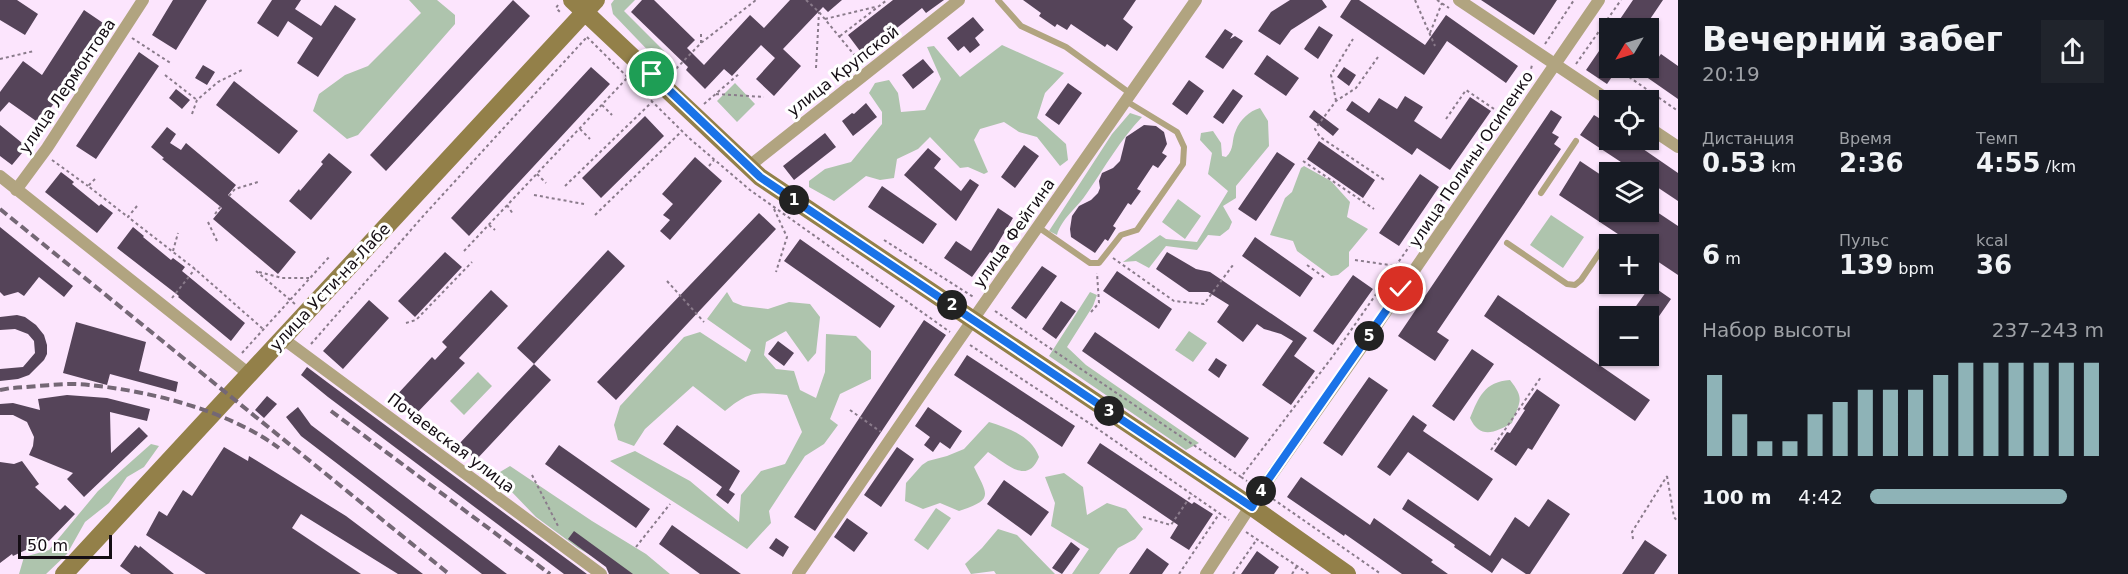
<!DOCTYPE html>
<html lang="ru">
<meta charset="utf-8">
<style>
body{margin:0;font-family:"DejaVu Sans",sans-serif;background:#20242c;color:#f1f3f6;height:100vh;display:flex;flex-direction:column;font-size:22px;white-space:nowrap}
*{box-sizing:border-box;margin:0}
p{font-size:20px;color:#9ea1a6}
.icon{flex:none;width:33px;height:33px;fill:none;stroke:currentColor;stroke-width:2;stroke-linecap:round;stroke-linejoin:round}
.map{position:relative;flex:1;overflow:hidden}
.sheet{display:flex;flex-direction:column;background:#171b24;width:450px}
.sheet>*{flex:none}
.needle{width:39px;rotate:232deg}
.tools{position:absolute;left:1599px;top:18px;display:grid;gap:12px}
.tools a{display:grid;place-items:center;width:60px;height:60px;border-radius:0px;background:#171b24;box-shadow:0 2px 4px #0004;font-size:30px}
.scale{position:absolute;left:18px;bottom:15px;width:94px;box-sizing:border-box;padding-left:6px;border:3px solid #140d14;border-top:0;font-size:16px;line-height:21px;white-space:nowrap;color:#140d14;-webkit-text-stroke:4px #fff;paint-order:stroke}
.pin{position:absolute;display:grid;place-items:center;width:51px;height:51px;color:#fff;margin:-26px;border:3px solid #fff;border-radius:50%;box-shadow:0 2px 6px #0007}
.km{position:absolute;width:30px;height:30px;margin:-15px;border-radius:50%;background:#222;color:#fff;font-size:16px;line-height:30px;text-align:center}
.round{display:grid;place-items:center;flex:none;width:63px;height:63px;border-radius:0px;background:#20242c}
.summary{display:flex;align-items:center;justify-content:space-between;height:102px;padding:0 24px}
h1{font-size:33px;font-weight:600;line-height:45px}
.figures{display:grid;grid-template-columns:repeat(3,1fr);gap:9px;height:102px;padding:6px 24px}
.figures div{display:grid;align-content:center}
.figures b{font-size:26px;font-weight:600}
.figures small{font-size:16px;font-weight:400}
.figures p{font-size:16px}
.chart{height:168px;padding:12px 24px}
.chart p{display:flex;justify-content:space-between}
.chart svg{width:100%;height:108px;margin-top:6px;stroke:#8eb3b7;stroke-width:6}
ul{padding:0 24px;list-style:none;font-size:20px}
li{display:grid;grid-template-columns:96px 72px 1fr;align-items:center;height:45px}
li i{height:15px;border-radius:8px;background:#8eb3b7}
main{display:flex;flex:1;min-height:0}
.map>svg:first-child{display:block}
.green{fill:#aec4ad}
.building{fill:#554459}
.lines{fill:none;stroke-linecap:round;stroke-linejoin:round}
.path{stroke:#8a7b8b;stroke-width:2;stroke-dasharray:3 3;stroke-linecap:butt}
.lane{stroke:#b1a480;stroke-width:6}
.street{stroke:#b1a480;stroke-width:12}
.secondary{stroke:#938049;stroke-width:18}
.rail{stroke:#746775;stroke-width:4;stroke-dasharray:9 4.5;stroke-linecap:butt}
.route-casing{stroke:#fff;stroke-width:12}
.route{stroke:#1a73e8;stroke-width:8}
.labels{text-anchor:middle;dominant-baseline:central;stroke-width:6;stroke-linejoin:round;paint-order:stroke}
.street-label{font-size:16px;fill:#140d14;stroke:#fff}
</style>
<main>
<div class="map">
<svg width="1678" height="574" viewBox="0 0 1678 574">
<rect width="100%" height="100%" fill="#fce5fd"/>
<path class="green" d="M 409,0 L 437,0 L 455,15 L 455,24 L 358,135 L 347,139 L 313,111 L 319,94 L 345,75 L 368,66 L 421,13 Z
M 614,0 L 635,0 L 624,11 L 664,51 L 669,60 L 660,63 L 613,14 L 611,4 Z
M 1002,45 L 1064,73 L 1045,93 L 1037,118 L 1066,144 L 1068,160 L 1060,166 L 1037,137 L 1019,132 L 1004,122 L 980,129 L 974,140 L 988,172 L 984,174 L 968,167 L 960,168 L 930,137 L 918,149 L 897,159 L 894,178 L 880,180 L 866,176 L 834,201 L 809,187 L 809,181 L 825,169 L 851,162 L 882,124 L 882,112 L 869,93 L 875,83 L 889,80 L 898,93 L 901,112 L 925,110 L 941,79 L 927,47 L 934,46 L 960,77 Z
M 735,83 L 755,104 L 737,122 L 717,101 Z
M 1260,108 L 1268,121 L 1269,146 L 1236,186 L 1236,198 L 1223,206 L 1232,222 L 1229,229 L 1220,236 L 1208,235 L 1197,250 L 1166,246 L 1149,268 L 1136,261 L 1123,262 L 1160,235 L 1166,239 L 1197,242 L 1228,191 L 1208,174 L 1212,153 L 1200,140 L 1201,133 L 1213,131 L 1221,143 L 1222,156 L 1226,157 C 1235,149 1231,140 1236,130 C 1240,120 1249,111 1260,108 Z
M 1130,113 L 1142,117 C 1120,140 1105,167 1087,193 C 1078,207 1061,219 1057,235 L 1049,231 L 1112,134 Z
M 1304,166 L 1331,181 L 1350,202 L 1347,217 L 1368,229 L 1349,252 L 1349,266 L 1338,275 L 1331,276 L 1297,251 L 1293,241 L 1270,235 L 1285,198 L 1292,192 L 1301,168 Z
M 1178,199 L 1201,216 L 1185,239 L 1162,222 Z
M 1551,215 L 1584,237 L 1563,268 L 1530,245 Z
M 727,292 L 733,302 L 743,306 L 768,309 L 789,302 L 810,304 L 820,317 L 816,353 L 808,362 L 786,331 L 766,342 L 764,355 L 776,369 L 794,371 L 800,390 L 816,398 L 825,372 L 826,334 L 856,336 L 871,351 L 871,379 L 840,394 L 830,419 L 838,425 L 824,444 L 805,456 L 769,511 L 771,523 L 747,549 L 610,461 L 635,451 L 690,481 L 739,522 L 741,495 L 761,471 L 785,464 L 802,432 L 787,395 C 755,392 750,391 725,411 L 693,386 L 645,429 L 634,446 L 618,440 L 614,425 L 620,406 L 684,337 L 700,332 L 746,362 L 751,350 L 707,319 Z
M 1090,292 L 1097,295 L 1093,306 L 1067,347 L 1086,365 L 1199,443 L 1186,450 L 1049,356 Z
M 1189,331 L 1207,343 L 1193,362 L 1175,350 Z
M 478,372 L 492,386 L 464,415 L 450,401 Z
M 1510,380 C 1525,399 1520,401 1512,423 C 1496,432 1480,440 1470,418 C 1479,397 1484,382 1510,380 Z
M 989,422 C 1008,428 1032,436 1039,457 C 1027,486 1006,463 988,452 L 974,467 C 988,496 994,499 959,511 L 940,503 L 923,509 L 905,501 L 906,483 L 922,465 L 928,461 L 947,456 L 964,449 Z
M 151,444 L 159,446 L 144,467 L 127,477 L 109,503 L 85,522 L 67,554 L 46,574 L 19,574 L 24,557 L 49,550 L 98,491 Z
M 510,466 L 592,521 L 646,554 L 670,574 L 624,574 L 578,548 L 536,517 L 505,485 L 500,472 Z
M 1064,473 L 1083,487 L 1087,515 L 1107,503 L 1126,509 L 1143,529 L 1135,539 L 1118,548 L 1099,574 L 1072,574 L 1089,549 L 1051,526 L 1055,503 L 1045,477 Z
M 936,508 L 951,518 L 928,550 L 914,540 Z
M 998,529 L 1017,535 L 1055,574 L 996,574 L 994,571 L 971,574 L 965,564 L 982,548 Z"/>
<path class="building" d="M 0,0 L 17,0 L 38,14 L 25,35 L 0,20 Z
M 173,0 L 207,0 L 176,50 L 152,35 Z
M 272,0 L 301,0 L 295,9 L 321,26 L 335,5 L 356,19 L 318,77 L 297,63 L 313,38 L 288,21 L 278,37 L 257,23 Z
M 513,0 L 530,16 L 386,171 L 370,155 Z
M 642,0 L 654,0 L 695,40 L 687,48 L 704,65 L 750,15 L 764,28 L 790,0 L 842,0 L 828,12 L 823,7 L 783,49 L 801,66 L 774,96 L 756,79 L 775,58 L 761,45 L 732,76 L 724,69 L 705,89 L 686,70 L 688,67 L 631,12 Z
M 893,0 L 944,0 L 926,13 L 922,8 L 863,55 L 848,35 Z
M 1023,0 L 1136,0 L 1123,19 L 1133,27 L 1117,51 L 1107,44 L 1105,47 L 1071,24 L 1067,30 L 1057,24 L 1055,27 L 1039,16 L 1041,13 Z
M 1290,0 L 1322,0 L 1327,7 L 1291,30 L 1280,45 L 1258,31 L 1271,12 Z
M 1351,0 L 1359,0 L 1425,45 L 1446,15 L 1518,66 L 1506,83 L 1447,41 L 1424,75 L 1340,17 Z
M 1481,0 L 1557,0 L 1534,35 Z
M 1633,0 L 1663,0 L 1644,28 L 1614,28 Z
M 84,10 L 106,25 L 65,89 L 39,123 L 9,102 L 0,112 L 0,92 L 23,61 L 42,75 Z
M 973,17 L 984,30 L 975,38 L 980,45 L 970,53 L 964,46 L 958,51 L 947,38 Z
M 1319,26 L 1333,35 L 1318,59 L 1304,49 Z
M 1225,29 L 1233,34 L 1230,39 L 1235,36 L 1243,41 L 1223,69 L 1205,57 Z
M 1610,35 L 1610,68 L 1618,68 L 1607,84 L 1586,70 Z
M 139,52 L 159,66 L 96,159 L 76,146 Z
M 1661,54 L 1678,66 L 1678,99 L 1645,76 Z
M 1267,55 L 1299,78 L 1286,96 L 1254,74 Z
M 923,59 L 934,72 L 913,89 L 902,75 Z
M 203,65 L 215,72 L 207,85 L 195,78 Z
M 591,67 L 610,84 L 469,236 L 451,218 Z
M 1344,67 L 1356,75 L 1349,86 L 1337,77 Z
M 1189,80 L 1204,91 L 1187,115 L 1172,104 Z
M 234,81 L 298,131 L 279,154 L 216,105 Z
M 1068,83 L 1082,93 L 1059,125 L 1045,115 Z
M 176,89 L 190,100 L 182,109 L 169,98 Z
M 1233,89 L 1243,96 L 1223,124 L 1213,117 Z
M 1405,96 L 1423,107 L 1414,121 L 1441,139 L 1470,97 L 1491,111 L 1450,170 L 1417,148 L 1412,155 L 1346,110 L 1352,101 L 1369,113 L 1379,98 L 1397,109 Z
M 866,103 L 877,117 L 853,136 L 842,121 L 852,113 L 854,114 Z
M 1314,110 L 1339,129 L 1333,136 L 1309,117 Z
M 1551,110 L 1562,117 L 1552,133 L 1559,137 L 1554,144 L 1561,149 L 1437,332 L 1449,340 L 1435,361 L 1398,336 Z
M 1594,115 L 1610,125 L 1610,140 L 1630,140 L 1678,173 L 1678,201 L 1648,181 L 1648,172 L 1636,172 L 1580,135 Z
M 645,116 L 664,136 L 601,198 L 582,178 Z
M 0,125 L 27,147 L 12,165 L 0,156 Z
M 1144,125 L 1156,126 L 1164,132 L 1167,144 L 1162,153 L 1167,156 L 1158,168 L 1153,165 L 1137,189 L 1141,191 L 1131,205 L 1128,203 L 1113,226 L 1116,228 L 1108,241 L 1105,239 L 1095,253 L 1071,237 L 1070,229 L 1072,216 L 1079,206 L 1091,200 L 1098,193 L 1100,188 L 1099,181 L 1102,173 L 1113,168 L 1120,161 L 1126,137 Z
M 167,127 L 176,134 L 170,143 L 181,150 L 186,143 L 236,185 L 228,195 L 296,252 L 278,274 L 213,219 L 222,208 L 162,159 L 164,158 L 151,147 Z
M 825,133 L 836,147 L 794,180 L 783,166 Z
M 1319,141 L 1375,180 L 1363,198 L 1307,159 Z
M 1024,145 L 1039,156 L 1015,188 L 1001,177 Z
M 928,148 L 941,159 L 934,168 L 961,191 L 970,179 L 979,185 L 956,221 L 904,175 Z
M 1277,152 L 1295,164 L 1256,221 L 1238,209 Z
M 329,153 L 352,172 L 311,220 L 289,201 L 299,189 L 300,191 L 323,164 L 321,162 Z
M 695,157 L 722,181 L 670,240 L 660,231 L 670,220 L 663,215 L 673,204 L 662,194 Z
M 1580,161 L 1610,181 L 1610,212 L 1648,212 L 1648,206 L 1678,226 L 1678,275 L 1648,255 L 1648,244 L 1633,244 L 1559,195 Z
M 61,172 L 74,182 L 72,184 L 99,206 L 101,204 L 113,213 L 97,233 L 45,192 Z
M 1420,174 L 1439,187 L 1399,246 L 1379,233 Z
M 882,186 L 937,224 L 923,244 L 868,207 Z
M 998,208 L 1013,218 L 992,253 L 990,252 L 972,277 L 944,258 L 956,241 L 971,251 Z
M 759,213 L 776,229 L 616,400 L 597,382 Z
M 0,227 L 73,286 L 64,297 L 39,277 L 24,296 L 18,292 L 4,296 L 0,292 Z
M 133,227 L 144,236 L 143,237 L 171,260 L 173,258 L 185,267 L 182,271 L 245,323 L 231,341 L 178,297 L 179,296 L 117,248 Z
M 1255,237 L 1313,278 L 1300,297 L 1242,256 Z
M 800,239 L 895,306 L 880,328 L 784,261 Z
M 608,250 L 625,266 L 534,364 L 517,348 Z
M 445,252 L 462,267 L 415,317 L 398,301 Z
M 1167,252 L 1196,269 L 1210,272 L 1307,338 L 1294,356 L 1315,371 L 1291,405 L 1262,385 L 1293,341 L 1281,334 L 1264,329 L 1257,324 L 1243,342 L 1217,322 L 1229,305 L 1208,292 L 1189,292 L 1156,269 Z
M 1042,266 L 1057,276 L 1026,319 L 1011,308 Z
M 1117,271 L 1172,309 L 1159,329 L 1103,291 Z
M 1353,275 L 1373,289 L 1333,345 L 1313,331 Z
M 1651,285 L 1671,299 L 1648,332 L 1648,316 L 1629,316 Z
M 491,290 L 508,306 L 459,358 L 465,363 L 413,417 L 393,399 L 432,357 L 435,360 L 447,347 L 442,342 Z
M 1498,295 L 1650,400 L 1635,421 L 1484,316 Z
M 369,300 L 389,318 L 343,369 L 323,351 Z
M 1061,301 L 1076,311 L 1056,339 L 1042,329 Z
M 17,315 L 25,317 L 36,325 L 44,335 L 47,345 L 47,354 L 44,360 L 29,375 L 18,379 L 0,381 L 0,369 L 23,367 L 35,353 L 34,341 L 28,334 L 15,329 L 0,330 L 0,317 Z
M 924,320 L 946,335 L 815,531 L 794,517 Z
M 76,322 L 146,342 L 139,371 L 178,382 L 176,392 L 110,374 L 107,385 L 63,373 Z
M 1095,332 L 1249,438 L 1235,458 L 1082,351 Z
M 778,341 L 794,353 L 784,366 L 768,354 Z
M 1472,349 L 1494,364 L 1454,421 L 1432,406 Z
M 967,355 L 1075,426 L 1062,447 L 954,375 Z
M 1216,358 L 1227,365 L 1219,378 L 1208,370 Z
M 534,364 L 551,380 L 476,460 L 459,444 Z
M 307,367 L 331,385 L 587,574 L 564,574 L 328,397 L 301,375 Z
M 1369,377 L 1388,390 L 1342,456 L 1323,443 Z
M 1537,389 L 1560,405 L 1532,450 L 1528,448 L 1516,466 L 1494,451 L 1507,432 L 1510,433 L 1525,410 L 1523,409 Z
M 67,395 L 107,398 L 150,409 L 147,421 L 110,412 L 111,453 L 139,427 L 148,436 L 84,497 L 67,479 L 73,473 L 29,455 L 33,446 L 34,437 L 27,422 L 13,415 L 0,415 L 0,404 L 13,403 L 40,410 L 38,399 Z
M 267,396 L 277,404 L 264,418 L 255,410 Z
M 298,407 L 311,425 L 507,574 L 482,574 L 301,436 L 286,417 Z
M 928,407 L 962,431 L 950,449 L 940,442 L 933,452 L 924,445 L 930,437 L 915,426 Z
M 1413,415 L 1427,425 L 1423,431 L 1493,479 L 1478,501 L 1408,452 L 1390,476 L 1377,467 Z
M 677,425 L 740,471 L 729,490 L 735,494 L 728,504 L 716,495 L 722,487 L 663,444 Z
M 1100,443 L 1192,504 L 1194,502 L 1213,514 L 1189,550 L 1170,538 L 1178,525 L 1087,463 Z
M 559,445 L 650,509 L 636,528 L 545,464 Z
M 224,447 L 248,461 L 249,456 L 346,516 L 423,574 L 398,574 L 301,514 L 292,528 L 361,574 L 206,574 L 146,535 L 159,511 L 167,516 L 183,490 L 192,496 Z
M 897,447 L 914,459 L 881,507 L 864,495 Z
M 22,461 L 39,484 L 35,487 L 60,510 L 65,505 L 75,514 L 49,541 L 47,540 L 13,556 L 12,554 L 0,563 L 0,462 L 14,464 Z
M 1301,477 L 1370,525 L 1374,518 L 1433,560 L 1431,562 L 1448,574 L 1402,574 L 1345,534 L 1344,536 L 1287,497 Z
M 1004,480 L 1049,512 L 1031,536 L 987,504 Z
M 1408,499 L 1490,556 L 1515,517 L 1529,527 L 1548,499 L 1570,514 L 1530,574 L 1526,574 L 1502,558 L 1492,573 L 1454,547 L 1455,545 L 1402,509 Z
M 847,518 L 868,533 L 854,552 L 834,537 Z
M 672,525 L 741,574 L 700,574 L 659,544 Z
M 574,531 L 633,574 L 609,574 L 606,567 L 568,539 Z
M 776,538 L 789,547 L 783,557 L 769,548 Z
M 1645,540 L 1667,555 L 1654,574 L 1622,574 Z
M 1071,542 L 1080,549 L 1062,574 L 1052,568 Z
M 135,545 L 139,548 L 140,546 L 174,574 L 131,574 L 120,566 Z
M 1147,548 L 1169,564 L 1162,574 L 1129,574 Z
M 1257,551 L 1279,567 L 1274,574 L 1241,574 Z"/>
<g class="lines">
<path class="path" d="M 806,0 L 819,12 L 861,63
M 1415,0 L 1435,46
M 1437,0 L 1449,8
M 558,5 L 556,8 L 561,13
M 825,19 L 875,7
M 1430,33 L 1442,3
M 840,36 L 887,0
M 587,37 L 689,138 L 750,190 L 950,332
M 132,38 L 172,64
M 701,43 L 701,32
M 1545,44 L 1574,0
M 1378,57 L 1356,88 L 1336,101 L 1315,129 L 1320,137 L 1386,181
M 0,59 L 34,51
M 1576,64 L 1621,0
M 816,68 L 819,12
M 672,73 L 701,43 L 756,0
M 165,75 L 197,100
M 1629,77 L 1678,111
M 716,94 L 764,97
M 1336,101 L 1331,75 L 1353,39
M 704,104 L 740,73
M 602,105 L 612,115
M 192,114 L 197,100 L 218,82 L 242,70
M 1446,119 L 1466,90 L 1500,113
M 580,129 L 590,139
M 52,160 L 88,186
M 1303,161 L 1374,209
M 709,166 L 714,160
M 537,174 L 546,183
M 95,179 L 88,186 L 128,217
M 565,186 L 652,102
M 534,195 L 584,204
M 229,196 L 235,189 L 258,182
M 507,205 L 513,214
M 137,206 L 128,217 L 195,269 L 263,329
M 774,209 L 787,237 L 776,272
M 215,214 L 221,206
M 595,215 L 682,131
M 208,222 L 217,241
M 489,225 L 495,230
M 884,240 L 975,298
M 173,251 L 178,233
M 464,251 L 628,77
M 1113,258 L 1174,301 L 1204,304 L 1233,265
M 1355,260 L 1396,266
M 1307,265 L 1325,278
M 256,271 L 295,304
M 259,272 L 282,278 L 309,278
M 667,281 L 704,322
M 172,298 L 195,269
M 995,311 L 1241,477 L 1333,356 L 1530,73 L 1532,65 L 1531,64
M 1091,312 L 1099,303 L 1097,273
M 406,323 L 416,320 L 472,262
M 311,344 L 425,214 L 586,38
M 970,345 L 1092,425 L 1229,520
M 242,353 L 330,256
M 850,410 L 881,432
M 1491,450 L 1541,377
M 532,475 L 558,526
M 1667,476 L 1674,517 L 1678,522
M 1241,477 L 1247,481
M 1273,499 L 1381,574
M 1143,517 L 1171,525 L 1192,494
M 1246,532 L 1309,574
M 1633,539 L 1632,532 L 1667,476
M 636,547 L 670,504
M 1179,574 L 1219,514
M 1233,574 L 1257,539
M 1292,574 L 1297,566"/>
<path class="lane" d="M 998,0 L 1021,26 L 1066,47 L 1131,94
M 1541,193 L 1576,141
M 1038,227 L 1090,263 L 1099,263 L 1121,235 L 1137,230 L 1183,164 L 1184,147 L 1177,132 L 1126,101
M 1507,243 L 1567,284 L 1575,285 L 1581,280 L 1609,239"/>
<path class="street" d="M 1459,0 L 1610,101
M 1648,127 L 1678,147
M 748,167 L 959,0
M 0,176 L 249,374
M 16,190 L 47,148 L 143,0
M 282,338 L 601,574
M 798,574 L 935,374 L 1196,0
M 1206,574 L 1261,490 L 1359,351 L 1599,0"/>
<path class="secondary" d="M 572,0 L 760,177 L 1252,507 L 1347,574
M 64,574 L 596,0"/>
<path class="rail" d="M 0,209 L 449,574
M 0,390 L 11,388 C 36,387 64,382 89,385 C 151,391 229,411 279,448
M 331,411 L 550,574"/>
</g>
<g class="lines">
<defs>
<path id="route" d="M 652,74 L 760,177 L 1252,507 L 1261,490 L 1401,289"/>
</defs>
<use href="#route" class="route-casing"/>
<use href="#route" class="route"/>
</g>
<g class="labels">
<g class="street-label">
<text transform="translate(843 71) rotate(-38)">улица Крупской</text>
<text transform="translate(67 86) rotate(-56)">улица Лермонтова</text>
<text transform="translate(1471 159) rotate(-56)">улица Полины Осипенко</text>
<text transform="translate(1014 233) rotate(-55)">улица Фейгина</text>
<text transform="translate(330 287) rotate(-47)">улица Усти-на-Лабе</text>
<text transform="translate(451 443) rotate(37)">Почаевская улица</text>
</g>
</g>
</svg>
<div class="tools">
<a><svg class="needle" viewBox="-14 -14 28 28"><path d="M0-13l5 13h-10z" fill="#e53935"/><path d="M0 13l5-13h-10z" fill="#9ea1a6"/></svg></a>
<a><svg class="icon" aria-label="locate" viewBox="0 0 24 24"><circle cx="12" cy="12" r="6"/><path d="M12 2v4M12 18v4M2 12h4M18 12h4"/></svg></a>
<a><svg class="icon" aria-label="layers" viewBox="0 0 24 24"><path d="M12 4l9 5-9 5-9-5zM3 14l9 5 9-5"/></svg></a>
<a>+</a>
<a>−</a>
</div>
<div class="scale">50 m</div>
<div class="pin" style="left:652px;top:74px;background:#1e9e55"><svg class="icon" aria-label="arrive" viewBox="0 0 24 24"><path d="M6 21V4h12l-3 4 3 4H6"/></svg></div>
<div class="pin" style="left:1401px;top:289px;background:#d93025"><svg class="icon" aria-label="check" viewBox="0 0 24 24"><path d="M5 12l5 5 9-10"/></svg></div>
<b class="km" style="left:794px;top:200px">1</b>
<b class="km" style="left:952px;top:305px">2</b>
<b class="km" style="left:1109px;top:411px">3</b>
<b class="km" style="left:1261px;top:491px">4</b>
<b class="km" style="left:1369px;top:336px">5</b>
</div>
<section class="sheet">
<div class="summary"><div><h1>Вечерний забег</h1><p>20:19</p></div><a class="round"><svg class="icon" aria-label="share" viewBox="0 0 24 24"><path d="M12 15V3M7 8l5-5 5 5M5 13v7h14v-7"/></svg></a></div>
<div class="figures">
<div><p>Дистанция</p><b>0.53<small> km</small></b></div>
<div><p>Время</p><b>2:36</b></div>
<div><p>Темп</p><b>4:55<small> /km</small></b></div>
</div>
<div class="figures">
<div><b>6<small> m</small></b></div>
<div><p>Пульс</p><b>139<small> bpm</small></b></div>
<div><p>kcal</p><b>36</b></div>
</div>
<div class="chart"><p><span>Набор высоты</span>237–243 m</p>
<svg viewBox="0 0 160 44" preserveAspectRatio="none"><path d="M5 44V11M15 44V27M25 44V38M35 44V38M45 44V27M55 44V22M65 44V17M75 44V17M85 44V17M95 44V11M105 44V6M115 44V6M125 44V6M135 44V6M145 44V6M155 44V6"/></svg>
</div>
<ul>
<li><b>100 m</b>4:42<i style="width:84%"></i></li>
</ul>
</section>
</main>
